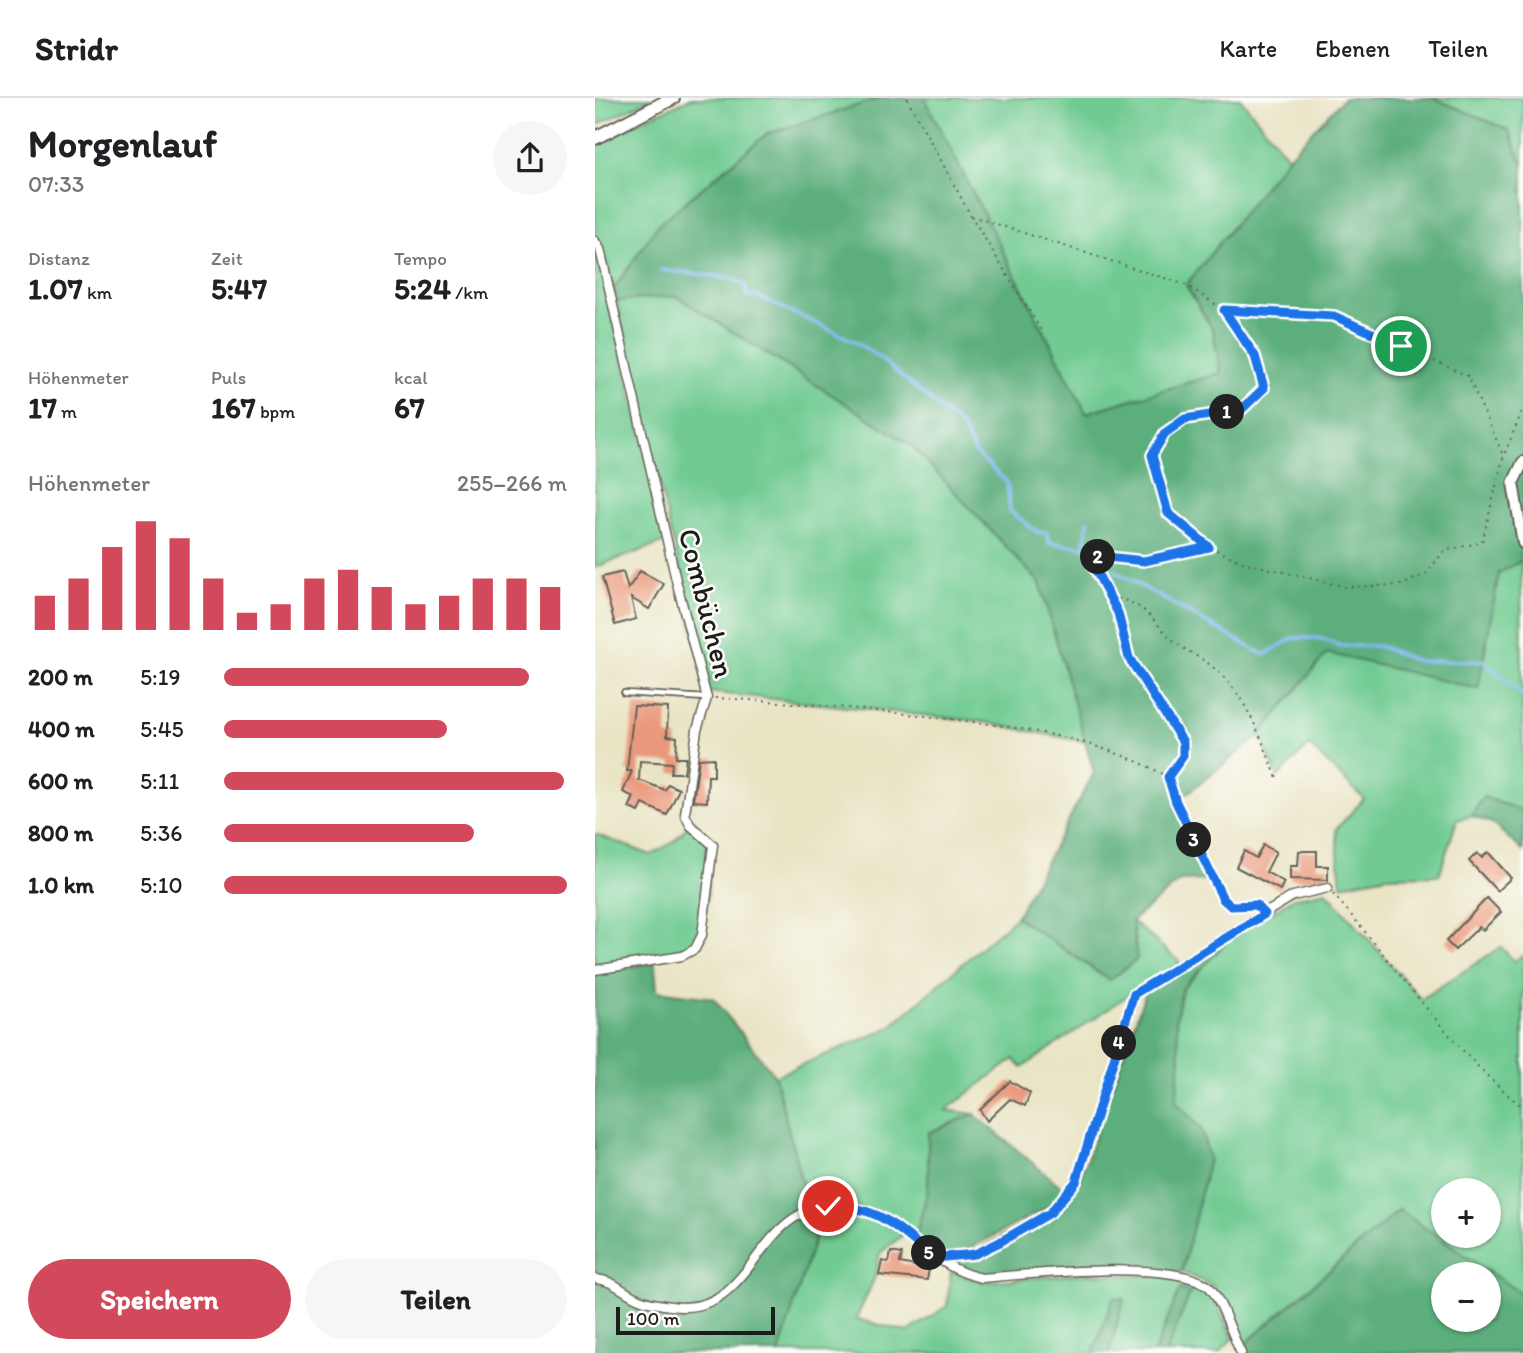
<!DOCTYPE html>
<html lang="de">
<meta charset="utf-8">
<style>
body{margin:0;font-family:Itim,sans-serif;background:#f6f6f6;color:#202124;height:100vh;display:flex;flex-direction:column;font-size:26px;white-space:nowrap}
*{box-sizing:border-box;margin:0}
p{font-size:23px;color:#757577}
.icon{flex:none;width:38px;height:38px;fill:none;stroke:currentColor;stroke-width:2;stroke-linecap:round;stroke-linejoin:round}
.map{position:relative;flex:1;overflow:hidden}
.sheet{display:flex;flex-direction:column;background:#fff;width:595px}
.sheet>*{flex:none}
.controls{position:absolute;left:836px;top:1080px;display:grid;gap:14px}
.controls a{display:grid;place-items:center;width:70px;height:70px;border-radius:50%;background:#fff;box-shadow:0 2px 5px #0004;font-size:35px}
.scale{position:absolute;left:21px;bottom:18px;width:159px;box-sizing:border-box;padding-left:7px;border:4px solid #1c1c1c;border-top:0;font-size:19px;line-height:24px;white-space:nowrap;color:#1c1c1c;-webkit-text-stroke:5px #fdfcf7;paint-order:stroke}
.pin{position:absolute;display:grid;place-items:center;width:60px;height:60px;color:#fff;margin:-30px;border:4px solid #fff;border-radius:50%;box-shadow:0 2px 7px #0007}
.km{position:absolute;width:35px;height:35px;margin:-18px;border-radius:50%;background:#222;color:#fff;font-size:19px;line-height:35px;text-align:center}
.round{display:grid;place-items:center;flex:none;width:74px;height:74px;border-radius:37px;background:#f6f6f6}
.overview{display:flex;align-items:center;justify-content:space-between;height:119px;padding:0 28px}
h1{font-size:38px;font-weight:700;line-height:52px}
.figures{display:grid;grid-template-columns:repeat(3,1fr);gap:10px;height:119px;padding:7px 28px}
.figures div{display:grid;align-content:center}
.figures b{font-size:30px;font-weight:700}
.figures small{font-size:19px;font-weight:400}
.figures p{font-size:19px}
.chart{height:196px;padding:14px 28px}
.chart p{display:flex;justify-content:space-between}
.chart svg{width:100%;height:126px;margin-top:7px;stroke:#d1495b;stroke-width:6}
.cta{display:flex;gap:14px;margin-top:auto;padding:14px 28px}
.cta a{flex:1;height:80px;border-radius:42px;background:#d1495b;color:#fff;font-size:28px;font-weight:700;line-height:80px;text-align:center}
.cta a+a{background:#f6f6f6;color:#202124}
ul{padding:0 28px;list-style:none;font-size:23px}
li{display:grid;grid-template-columns:112px 84px 1fr;align-items:center;height:52px}
li i{height:18px;border-radius:9px;background:#d1495b}
header{display:flex;align-items:center;gap:42px;box-sizing:border-box;height:98px;padding:0 35px;background:#fff;border-bottom:2px solid #e0e0e0}
header strong{font-size:33px}
nav{display:flex;gap:38px;margin-inline-start:auto;font-size:24px}
main{display:flex;flex:1;min-height:0}
.map>svg:first-child{display:block}
.green{fill:#70ca91;stroke:#467356;stroke-width:2;fill-rule:evenodd}
.forest{fill:#5cae7b;stroke:#3c654c;stroke-width:2;fill-rule:evenodd}
.lines{fill:none;stroke-linecap:round;stroke-linejoin:round}
.stream{stroke:#87bbf5;stroke-width:3.5}
.building{fill:#ea987b}
.service-casing{stroke:#646257;stroke-width:8}
.minor-casing{stroke:#646257;stroke-width:11}
.tertiary-casing{stroke:#646257;stroke-width:14}
.primary-casing{stroke:#646257;stroke-width:16}
.path{stroke:#646257;stroke-width:2;stroke-dasharray:2 5;stroke-linecap:butt}
.service{stroke:#fff;stroke-width:4.5}
.minor{stroke:#fff;stroke-width:8}
.tertiary{stroke:#fff;stroke-width:10}
.primary{stroke:#fff;stroke-width:12}
.route-casing{stroke:#fff;stroke-width:14}
.route{stroke:#1a73e8;stroke-width:9}
.labels{text-anchor:middle;dominant-baseline:central;stroke-width:5;stroke-linejoin:round;paint-order:stroke}
.street-label{font-size:30px;fill:#1c1c1c;stroke:#fdfcf7}
</style>
<header>
<strong>Stridr</strong>
<nav><a>Karte</a><a>Ebenen</a><a>Teilen</a></nav>
</header>
<main>
<section class="sheet">
<div class="overview"><div><h1>Morgenlauf</h1><p>07:33</p></div><a class="round"><svg class="icon" aria-label="share" viewBox="0 0 24 24"><path d="M12 15V3M7 8l5-5 5 5M5 13v7h14v-7"/></svg></a></div>
<div class="figures">
<div><p>Distanz</p><b>1.07<small> km</small></b></div>
<div><p>Zeit</p><b>5:47</b></div>
<div><p>Tempo</p><b>5:24<small> /km</small></b></div>
</div>
<div class="figures">
<div><p>Höhenmeter</p><b>17<small> m</small></b></div>
<div><p>Puls</p><b>167<small> bpm</small></b></div>
<div><p>kcal</p><b>67</b></div>
</div>
<div class="chart"><p><span>Höhenmeter</span>255–266 m</p>
<svg viewBox="0 0 160 44" preserveAspectRatio="none"><path d="M5 44V32M15 44V26M25 44V15M35 44V6M45 44V12M55 44V26M65 44V38M75 44V35M85 44V26M95 44V23M105 44V29M115 44V35M125 44V32M135 44V26M145 44V26M155 44V29"/></svg>
</div>
<ul>
<li><b>200 m</b>5:19<i style="width:89%"></i></li>
<li><b>400 m</b>5:45<i style="width:65%"></i></li>
<li><b>600 m</b>5:11<i style="width:99%"></i></li>
<li><b>800 m</b>5:36<i style="width:73%"></i></li>
<li><b>1.0 km</b>5:10<i style="width:100%"></i></li>
</ul>
<div class="cta"><a>Speichern</a><a>Teilen</a></div>
</section>
<div class="map">
<svg width="928" height="1255" viewBox="0 0 928 1255">
<rect width="100%" height="100%" fill="#fdfcf7"/>
<filter id="ink" filterUnits="userSpaceOnUse"><feTurbulence type="fractalNoise" baseFrequency=".0143" numOctaves="2"/><feDisplacementMap in="SourceGraphic" scale="14" xChannelSelector="R" yChannelSelector="G"/><feConvolveMatrix kernelMatrix="1 2 1 2 8 2 1 2 1" color-interpolation-filters="sRGB"/></filter>
<filter id="wash" filterUnits="userSpaceOnUse"><feTurbulence type="fractalNoise" baseFrequency=".00686" numOctaves="4" result="noise"/><feDisplacementMap in="SourceGraphic" scale="28" xChannelSelector="R" yChannelSelector="G"/><feGaussianBlur stdDeviation="1.57" result="paint"/><feColorMatrix in="noise" values="0 0 0 0 0 0 0 0 0 0 0 0 0 0 0 0 0 1.4 0 .05"/><feComposite in="paint" operator="in"/></filter>
<g filter="url(#wash)">
<rect width="100%" height="100%" fill="#e9e4c4"/>
<path class="green" d="M 0,0 L 57,0 L 0,28 Z
M 96,0 L 286,0 L 172,36 L 63,127 L 19,191 L 9,154 L 0,140 L 0,49 L 34,28 Z
M 329,0 L 645,0 L 693,59 L 591,187 L 618,232 L 626,275 L 491,315 Z
M 838,0 L 928,0 L 928,68 L 914,32 Z
M 0,149 L 73,443 L 0,469 Z
M 81,198 L 316,347 L 445,485 L 491,644 L 383,623 L 113,594 L 22,203 Z
M 926,463 L 928,713 L 888,699 L 876,718 L 862,722 L 844,777 L 792,778 L 746,787 L 741,731 L 769,701 L 714,647 L 683,679 L 665,637 L 732,554 L 883,590 L 904,474 Z
M 94,727 L 116,747 C 113,779 116,839 88,856 L 0,870 L 0,736 L 56,757 L 78,744 Z
M 731,793 L 826,901 L 906,849 L 919,863 L 928,857 L 928,1197 L 804,1112 L 645,1250 L 618,1188 L 587,1174 L 614,1061 L 581,1004 L 585,964 L 581,921 L 587,891 L 635,840 L 699,800 ZM 849,1092 L 894,1092 L 894,1138 L 849,1138 Z
M 421,819 L 514,882 L 542,861 L 537,823 L 586,865 L 552,884 L 427,970 L 419,961 L 351,1012 L 379,1016 L 333,1035 L 333,1092 L 320,1140 L 260,1108 L 214,1113 L 180,978 L 294,930 Z
M 233,1110 C 268,1110 280,1115 308,1137 L 285,1155 L 280,1179 L 261,1221 L 313,1234 L 352,1208 L 356,1173 L 387,1184 L 492,1176 L 587,1179 L 614,1191 L 638,1240 L 624,1255 L 571,1255 L 595,1195 L 585,1191 L 559,1255 L 514,1255 L 529,1201 L 519,1200 L 498,1255 L 184,1255 L 220,1138 L 214,1115 Z"/>
<path class="forest" d="M 286,0 L 329,0 L 491,315 L 626,275 L 618,232 L 591,187 L 693,59 L 749,0 L 838,0 L 914,32 L 928,68 L 928,445 L 925,445 L 926,463 L 904,475 L 883,591 L 732,555 L 663,639 L 580,705 L 616,782 L 585,783 L 537,823 L 542,861 L 515,882 L 421,819 L 499,675 L 445,485 L 316,347 L 81,198 L 22,203 L 19,191 L 63,127 L 172,36 Z
M 888,699 L 928,713 L 928,753 L 897,725 L 876,718 Z
M 635,840 L 587,891 L 581,921 L 585,964 L 581,1004 L 606,1031 L 614,1061 L 587,1174 L 542,1172 L 385,1177 L 356,1167 L 456,1112 L 483,1086 L 553,887 Z
M 60,865 L 62,893 L 118,900 L 180,978 L 220,1138 L 184,1255 L 0,1255 L 0,874 Z
M 379,1016 L 470,1092 L 453,1109 L 351,1163 L 320,1140 L 333,1092 L 333,1035 Z
M 804,1112 L 928,1197 L 928,1255 L 648,1255 L 645,1251 ZM 849,1176 L 894,1176 L 894,1222 L 849,1222 Z
M 585,1191 L 595,1195 L 571,1255 L 559,1255 Z
M 518,1200 L 529,1201 L 514,1255 L 498,1255 Z"/>
<g class="lines">
<path class="stream" d="M 66,172 L 136,180 L 151,187 L 151,198 L 160,197 L 261,244 L 286,261 L 366,328 L 381,356 L 412,384 L 415,413 L 442,434 L 452,435 L 455,445 L 490,449 L 498,458
M 490,449 L 493,423
M 507,466 L 669,557 L 698,540 L 723,540 L 746,548 L 784,548 L 822,563 L 889,563 L 928,597"/>
</g>
<g id="blocks">
<path class="building" d="M 45,473 L 69,486 L 54,511 L 36,500 L 41,521 L 20,527 L 7,479 L 28,474 L 33,491 Z
M 39,608 L 73,610 L 72,638 L 82,639 L 81,660 L 91,660 L 89,675 L 76,675 L 77,665 L 45,663 L 44,682 L 70,692 L 73,686 L 84,691 L 72,717 L 48,706 L 44,714 L 34,710 L 39,699 L 28,694 L 37,673 L 32,673 Z
M 119,660 L 119,678 L 113,678 L 112,704 L 98,703 L 104,661 Z
M 668,747 L 681,754 L 671,774 L 689,784 L 685,792 L 641,769 L 649,753 L 661,760 Z
M 704,753 L 722,753 L 722,768 L 733,768 L 733,782 L 695,781 L 695,768 L 703,768 Z
M 893,754 L 916,780 L 902,793 L 874,763 L 882,755 L 887,760 Z
M 892,800 L 906,814 L 888,832 L 884,829 L 860,852 L 851,843 Z
M 415,983 L 435,995 L 430,1008 L 415,1001 L 392,1023 L 385,1012 Z
M 296,1154 L 307,1156 L 305,1165 L 334,1171 L 332,1182 L 284,1177 L 287,1163 L 294,1164 Z"/>
</g>
</g>
<g filter="url(#ink)">
<use href="#blocks" fill-opacity="0" stroke="#646257" stroke-width="2"/>
<g class="lines">
<defs>
<path id="service" d="M 29,595 L 111,600"/>
<path id="minor" d="M 0,143 L 5,151 L 81,482 L 112,600 L 102,632 L 90,716 L 95,727 L 118,747 L 107,837 L 100,851 L 87,858 L 0,872
M 340,1160 L 380,1156 L 403,1145 L 455,1115 L 481,1084 L 539,896 L 698,798 L 733,790
M 0,1181 C 20,1182 29,1196 47,1202 C 59,1206 78,1209 90,1209 C 166,1207 162,1094 259,1109 C 307,1116 333,1170 387,1180 C 436,1176 576,1161 613,1188 C 625,1197 638,1240 646,1255"/>
<path id="tertiary" d="M 928,364 L 918,385 L 928,445"/>
<path id="primary" d="M 0,40 L 78,0"/>
</defs>
<use href="#service" class="service-casing"/>
<use href="#minor" class="minor-casing"/>
<use href="#tertiary" class="tertiary-casing"/>
<use href="#primary" class="primary-casing"/>
<path class="path" d="M 312,0 L 376,118 L 446,232
M 376,118 L 591,187 L 629,212 L 660,258 L 669,290 L 646,312 L 590,321 L 570,335 L 557,357 L 573,415 L 614,449 L 549,463 L 503,458 L 500,469 L 523,515 L 534,560 L 588,644 L 588,658 L 573,679
M 632,212 L 739,218 L 873,278 L 908,357
M 615,449 L 647,464 L 751,489 L 807,487 L 832,475 L 849,453 L 887,444 L 909,357 L 928,311
M 928,455 L 928,464
M 516,499 C 554,506 555,522 580,544 C 592,554 608,560 620,571 C 653,599 666,642 683,682
M 120,600 C 188,603 254,610 322,617 C 406,627 498,636 573,679 L 581,704 L 628,801 L 636,808 L 662,809
M 738,796 C 797,862 859,956 928,1009"/>
<use href="#service" class="service"/>
<use href="#minor" class="minor"/>
<use href="#tertiary" class="tertiary"/>
<use href="#primary" class="primary"/>
</g>
</g>
<g class="lines" filter="url(#ink)">
<defs>
<path id="route" d="M 233,1108 C 286,1108 300,1129 340,1160 L 380,1156 L 403,1145 L 455,1115 L 481,1084 L 539,896 L 670,816 L 661,807 L 636,808 L 628,801 L 581,704 L 573,679 L 588,658 L 588,644 L 534,560 L 523,515 L 499,469 L 503,458 L 549,463 L 614,449 L 573,415 L 557,357 L 570,335 L 590,321 L 646,312 L 669,290 L 660,258 L 629,212 L 739,218 L 806,248"/>
</defs>
<use href="#route" class="route-casing"/>
<use href="#route" class="route"/>
</g>
<g class="labels">
<g class="street-label">
<text transform="translate(112 505) rotate(76)">Combüchen</text>
</g>
</g>
</svg>
<div class="controls">
<a>+</a>
<a>−</a>
</div>
<div class="scale">100 m</div>
<div class="pin" style="left:806px;top:248px;background:#1e9e55"><svg class="icon" aria-label="arrive" viewBox="0 0 24 24"><path d="M6 21V4h12l-3 4 3 4H6"/></svg></div>
<div class="pin" style="left:233px;top:1108px;background:#d93025"><svg class="icon" aria-label="check" viewBox="0 0 24 24"><path d="M5 12l5 5 9-10"/></svg></div>
<b class="km" style="left:632px;top:314px">1</b>
<b class="km" style="left:503px;top:459px">2</b>
<b class="km" style="left:599px;top:742px">3</b>
<b class="km" style="left:524px;top:945px">4</b>
<b class="km" style="left:334px;top:1155px">5</b>
</div>
</main>
